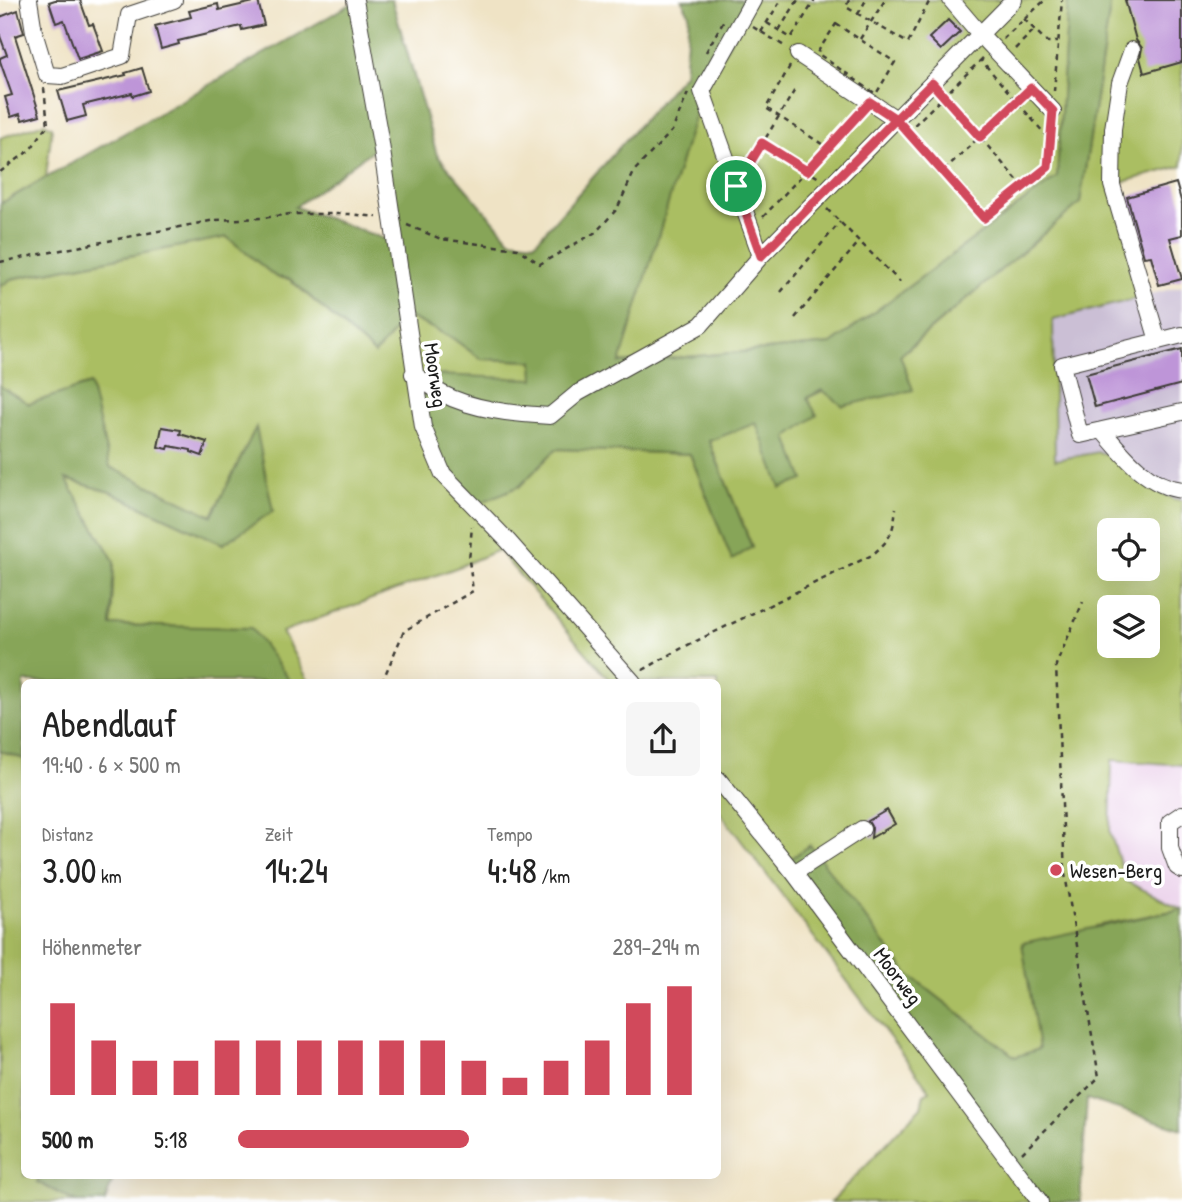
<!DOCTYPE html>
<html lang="de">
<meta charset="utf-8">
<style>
body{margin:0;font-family:"Patrick Hand",sans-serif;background:#f6f6f6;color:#222;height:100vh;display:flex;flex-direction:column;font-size:26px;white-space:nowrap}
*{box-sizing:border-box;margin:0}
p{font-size:23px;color:#767676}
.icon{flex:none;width:38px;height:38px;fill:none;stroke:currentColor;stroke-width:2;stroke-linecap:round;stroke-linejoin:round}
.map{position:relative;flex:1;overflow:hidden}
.drawer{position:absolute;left:21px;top:679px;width:700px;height:500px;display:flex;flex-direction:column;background:#fff;border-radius:10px;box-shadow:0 7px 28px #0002}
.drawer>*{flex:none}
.fabs{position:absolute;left:1097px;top:518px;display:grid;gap:14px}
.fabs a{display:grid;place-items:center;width:63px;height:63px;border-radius:10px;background:#fff;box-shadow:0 7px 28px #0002;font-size:35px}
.pin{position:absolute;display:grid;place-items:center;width:60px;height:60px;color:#fff;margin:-30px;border:4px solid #fff;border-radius:50%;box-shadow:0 2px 7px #0007}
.round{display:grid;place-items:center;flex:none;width:74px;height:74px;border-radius:10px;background:#f6f6f6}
.head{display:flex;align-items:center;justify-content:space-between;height:119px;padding:0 21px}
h1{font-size:38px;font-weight:600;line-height:52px}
.figures{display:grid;grid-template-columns:repeat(3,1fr);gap:10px;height:119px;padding:7px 21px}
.figures div{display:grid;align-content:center}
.figures b{font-size:35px;font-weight:600}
.figures small{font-size:19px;font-weight:400}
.figures p{font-size:19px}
.chart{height:196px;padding:14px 21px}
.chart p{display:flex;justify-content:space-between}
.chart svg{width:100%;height:126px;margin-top:7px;stroke:#d1495b;stroke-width:6}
ul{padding:0 21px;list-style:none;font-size:23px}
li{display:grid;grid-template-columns:112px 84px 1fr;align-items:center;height:52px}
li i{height:18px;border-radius:9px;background:#d1495b}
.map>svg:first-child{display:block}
.built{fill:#ebd1eb}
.industrial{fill:#cbbfd5}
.green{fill:#aabe62;stroke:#636d3f;stroke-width:2;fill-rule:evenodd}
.forest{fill:#87a558;stroke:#52603a;stroke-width:2;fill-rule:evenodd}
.building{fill:#be95d8}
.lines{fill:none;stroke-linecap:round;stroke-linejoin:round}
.minor-casing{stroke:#3c3a35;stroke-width:18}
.path{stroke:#3c3a35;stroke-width:2.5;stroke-dasharray:5 5;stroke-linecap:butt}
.minor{stroke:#fff;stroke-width:16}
.route-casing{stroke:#fff;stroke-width:14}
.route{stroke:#d1495b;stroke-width:9}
.poi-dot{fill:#d1495b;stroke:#fff;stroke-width:2.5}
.labels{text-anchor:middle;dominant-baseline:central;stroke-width:7;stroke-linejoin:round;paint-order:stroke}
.street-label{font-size:21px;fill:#1c1c1c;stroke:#fff}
.poi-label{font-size:21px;fill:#1c1c1c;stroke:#fff;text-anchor:start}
</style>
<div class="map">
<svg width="1182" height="1202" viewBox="0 0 1182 1202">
<rect width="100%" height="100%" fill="#fff"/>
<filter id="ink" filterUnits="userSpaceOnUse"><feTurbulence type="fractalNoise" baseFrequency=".0143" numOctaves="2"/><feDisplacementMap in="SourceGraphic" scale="14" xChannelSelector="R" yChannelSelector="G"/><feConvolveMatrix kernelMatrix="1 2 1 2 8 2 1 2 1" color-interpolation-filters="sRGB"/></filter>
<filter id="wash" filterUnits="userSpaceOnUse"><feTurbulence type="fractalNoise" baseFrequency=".00686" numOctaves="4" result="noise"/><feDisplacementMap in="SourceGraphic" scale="28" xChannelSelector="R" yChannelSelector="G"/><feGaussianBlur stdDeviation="1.57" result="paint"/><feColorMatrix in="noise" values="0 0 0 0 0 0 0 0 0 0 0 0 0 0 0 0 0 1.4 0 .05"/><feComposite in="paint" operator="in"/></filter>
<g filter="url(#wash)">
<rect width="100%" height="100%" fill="#efe3c5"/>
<path class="built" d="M 1112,760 L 1182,765 L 1182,909 L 1126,881 L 1110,832 Z"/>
<path class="industrial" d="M 1182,286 L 1182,500 L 1174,499 L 1146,485 L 1114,456 L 1099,452 L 1055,461 L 1053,320 Z"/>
<path class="green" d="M 753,0 L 1068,0 L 1057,177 L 831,344 L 619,363 L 702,91 Z
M 1111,0 L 1182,0 L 1182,166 L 1112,185 L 1146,296 L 1053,320 L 1055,460 L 1099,452 L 1114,456 L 1146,485 L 1174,499 L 1182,500 L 1182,765 L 1112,760 L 1110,832 L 1126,881 L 1182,909 L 1096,926 L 1039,1050 L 1015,1057 L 907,973 L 810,846 L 1040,1202 L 831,1202 L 921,1107 L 924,1094 L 930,1091 L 718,810 L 718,682 L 611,682 L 498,550 L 461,566 L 282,632 L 309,682 L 291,682 L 250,629 L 111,625 L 114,561 L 65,479 L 110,492 L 223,544 L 256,428 L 212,516 L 109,467 L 90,384 L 29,404 L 0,386 L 0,287 L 11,279 L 227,237 L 276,277 L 289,279 L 375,354 L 407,316 L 451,337 L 481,359 L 533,361 L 535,379 L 520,486 L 556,449 L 690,454 L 732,560 L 752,546 L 709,441 L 756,422 L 782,488 L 787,437 L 807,398 L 900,356 L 1080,203 ZM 1110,530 L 1148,530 L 1148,569 L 1110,569 ZM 1110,607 L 1148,607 L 1148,646 L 1110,646 Z
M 44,123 L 52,127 L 46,177 L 1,203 L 0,138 Z
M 0,751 L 24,759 L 24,1176 L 40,1176 L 38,1182 L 76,1202 L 0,1202 Z"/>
<path class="forest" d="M 358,0 L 392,0 L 437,155 L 510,240 L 535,243 L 684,74 L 689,14 L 682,0 L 753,0 L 702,91 L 620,363 L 831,344 L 1057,177 L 1068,0 L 1111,0 L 1080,203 L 900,355 L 913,390 L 843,406 L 822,390 L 807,398 L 817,415 L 787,437 L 804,480 L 781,488 L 756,423 L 709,441 L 752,547 L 732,560 L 690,454 L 556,449 L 520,486 L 475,505 L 443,474 L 413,374 L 534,379 L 533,361 L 481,359 L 451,337 L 407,316 L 375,354 L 290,279 L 276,277 L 227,237 L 11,279 L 0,287 L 0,204 ZM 381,144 L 396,243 L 296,207 L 295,207 Z
M 90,384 L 110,467 L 212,516 L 256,427 L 273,511 L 223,544 L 110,492 L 66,479 L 114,561 L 111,625 L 251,628 L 291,682 L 24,682 L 24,759 L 0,751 L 0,386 L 29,404 Z
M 810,845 L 907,973 L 1015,1057 L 1039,1049 L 1022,943 L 1182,909 L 1182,1129 L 1087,1099 L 1080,1202 L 1040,1202 L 786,862 Z
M 40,1176 L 114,1176 L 105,1202 L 76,1202 L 37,1182 Z"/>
<g id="blocks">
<path class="building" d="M 55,0 L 80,0 L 89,25 L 93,24 L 103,51 L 78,59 L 64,20 L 56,23 L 49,2 Z
M 1125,0 L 1182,0 L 1182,62 L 1144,73 L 1140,58 L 1142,48 L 1136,40 Z
M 258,1 L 264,25 L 242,30 L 241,26 L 178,41 L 179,44 L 161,49 L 155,26 L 191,17 L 189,11 L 218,4 L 219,10 Z
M 18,10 L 24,33 L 15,36 L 40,115 L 22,120 L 20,114 L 11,117 L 5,97 L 12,95 L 0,61 L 0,58 L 7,55 L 0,36 L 0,17 Z
M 948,20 L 960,32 L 941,50 L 929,38 Z
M 142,68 L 149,91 L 133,96 L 132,93 L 83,105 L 86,116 L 67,121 L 58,91 L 126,75 L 125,73 Z
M 1176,183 L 1182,204 L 1182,235 L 1170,238 L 1182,279 L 1159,285 L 1151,256 L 1144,257 L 1127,197 Z
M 1182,349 L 1182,384 L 1095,407 L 1086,374 Z
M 162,427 L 181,430 L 180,434 L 207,442 L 202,456 L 191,452 L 191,450 L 169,446 L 168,449 L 158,447 Z
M 887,810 L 895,824 L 871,838 L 872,828 L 868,821 Z"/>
</g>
</g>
<g filter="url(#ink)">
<use href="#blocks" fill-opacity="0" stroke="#3c3a35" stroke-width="2"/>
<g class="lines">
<defs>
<path id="minor" d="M 29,0 L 34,32 L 47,75 L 62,76 L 122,56 L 129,15 L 174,0
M 355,0 L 381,144 L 423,427 L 443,474 L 508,541 L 633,682
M 753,0 L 702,91 L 761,256
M 951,0 L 980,34 L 1053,111
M 1132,50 L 1120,83 L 1113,129 L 1112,185 L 1158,341
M 798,54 L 896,119
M 1182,335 L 1062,365 L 1080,435 L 1182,412
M 413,374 C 422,380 432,387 441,393 C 473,410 514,414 550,416 L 578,393 L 701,325 L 761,256 L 1014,0
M 1102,430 C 1123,455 1147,486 1182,490
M 718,779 L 794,873 L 1040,1202
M 1182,814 L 1170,822 L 1170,848 L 1177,867 L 1182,870
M 794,873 L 862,829"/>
</defs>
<use href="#minor" class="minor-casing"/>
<path class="path" d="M 849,0 L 846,7 L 908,43 L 930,0
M 858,14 L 866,0
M 1024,19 L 1047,42 L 1058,42
M 767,23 L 791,38 L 815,0
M 836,24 L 895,62 L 876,94 L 817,53 Z
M 753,27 L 786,47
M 779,30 L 798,0
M 761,32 L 781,0
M 860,39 L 885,0
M 1003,39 L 1045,0
M 1015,49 L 1035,29
M 706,52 L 725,18
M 983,58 L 981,60 L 1050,140
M 790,66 L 766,108 L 828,148
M 1054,91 L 1062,0
M 942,93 L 1023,187
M 905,130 L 984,218 L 1048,167 L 1052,125
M 907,132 L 981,60
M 762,143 L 819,178
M 944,170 L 1021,98
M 0,172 L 30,150 L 48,125 L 44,88
M 745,172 L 796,88
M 827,209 L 900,282
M 763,217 L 861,112
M 407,225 L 441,239 L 518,249 L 540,264 L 596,232 L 617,209 L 635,170 L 672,131 L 688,93
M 0,262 L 215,220 L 263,218 L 290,214 L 349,214 L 377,217
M 781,292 L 840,222
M 795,318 L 859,242
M 643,670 L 684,647 L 872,555 C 891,539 893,533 896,508
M 382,682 L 404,631 L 473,591 L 469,560 L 472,526
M 1022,1153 L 1099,1077 L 1065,874 L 1056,665 L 1083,602"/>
<use href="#minor" class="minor"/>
</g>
</g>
<g class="lines" filter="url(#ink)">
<defs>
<path id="route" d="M 736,186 L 761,256 L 896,119 L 984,218 L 1048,167 L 1053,111 L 1031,88 L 980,137 L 932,83 L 896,119 L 870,102 L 807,171 L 762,143 L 736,186"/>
</defs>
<use href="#route" class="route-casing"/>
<use href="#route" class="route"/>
</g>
<circle class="poi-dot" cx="1056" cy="870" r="7"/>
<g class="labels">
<g class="street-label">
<text transform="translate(436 375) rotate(82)">Moorweg</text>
<text transform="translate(898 976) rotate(53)">Moorweg</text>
</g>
<g class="poi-label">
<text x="1070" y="870">Wesen-Berg</text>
</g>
</g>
</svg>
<div class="fabs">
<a><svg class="icon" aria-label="locate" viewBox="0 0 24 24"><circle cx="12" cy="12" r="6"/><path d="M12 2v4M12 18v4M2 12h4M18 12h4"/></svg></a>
<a><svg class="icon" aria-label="layers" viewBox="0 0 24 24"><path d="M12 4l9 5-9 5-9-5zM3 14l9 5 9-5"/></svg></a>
</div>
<div class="pin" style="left:736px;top:186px;background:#1e9e55"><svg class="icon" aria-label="arrive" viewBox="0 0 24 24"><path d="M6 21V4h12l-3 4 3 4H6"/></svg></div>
<section class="drawer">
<div class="head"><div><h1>Abendlauf</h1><p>19:40 · 6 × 500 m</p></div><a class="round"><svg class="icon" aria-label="share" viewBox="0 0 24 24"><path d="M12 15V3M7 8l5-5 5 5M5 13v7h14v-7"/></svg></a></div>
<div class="figures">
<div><p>Distanz</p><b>3.00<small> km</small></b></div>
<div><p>Zeit</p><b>14:24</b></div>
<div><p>Tempo</p><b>4:48<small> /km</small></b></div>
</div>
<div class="chart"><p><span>Höhenmeter</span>289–294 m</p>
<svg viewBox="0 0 160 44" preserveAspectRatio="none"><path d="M5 44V12M15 44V25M25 44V32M35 44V32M45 44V25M55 44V25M65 44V25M75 44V25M85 44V25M95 44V25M105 44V32M115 44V38M125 44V32M135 44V25M145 44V12M155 44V6"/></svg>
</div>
<ul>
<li><b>500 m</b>5:18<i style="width:50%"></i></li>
</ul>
</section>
</div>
